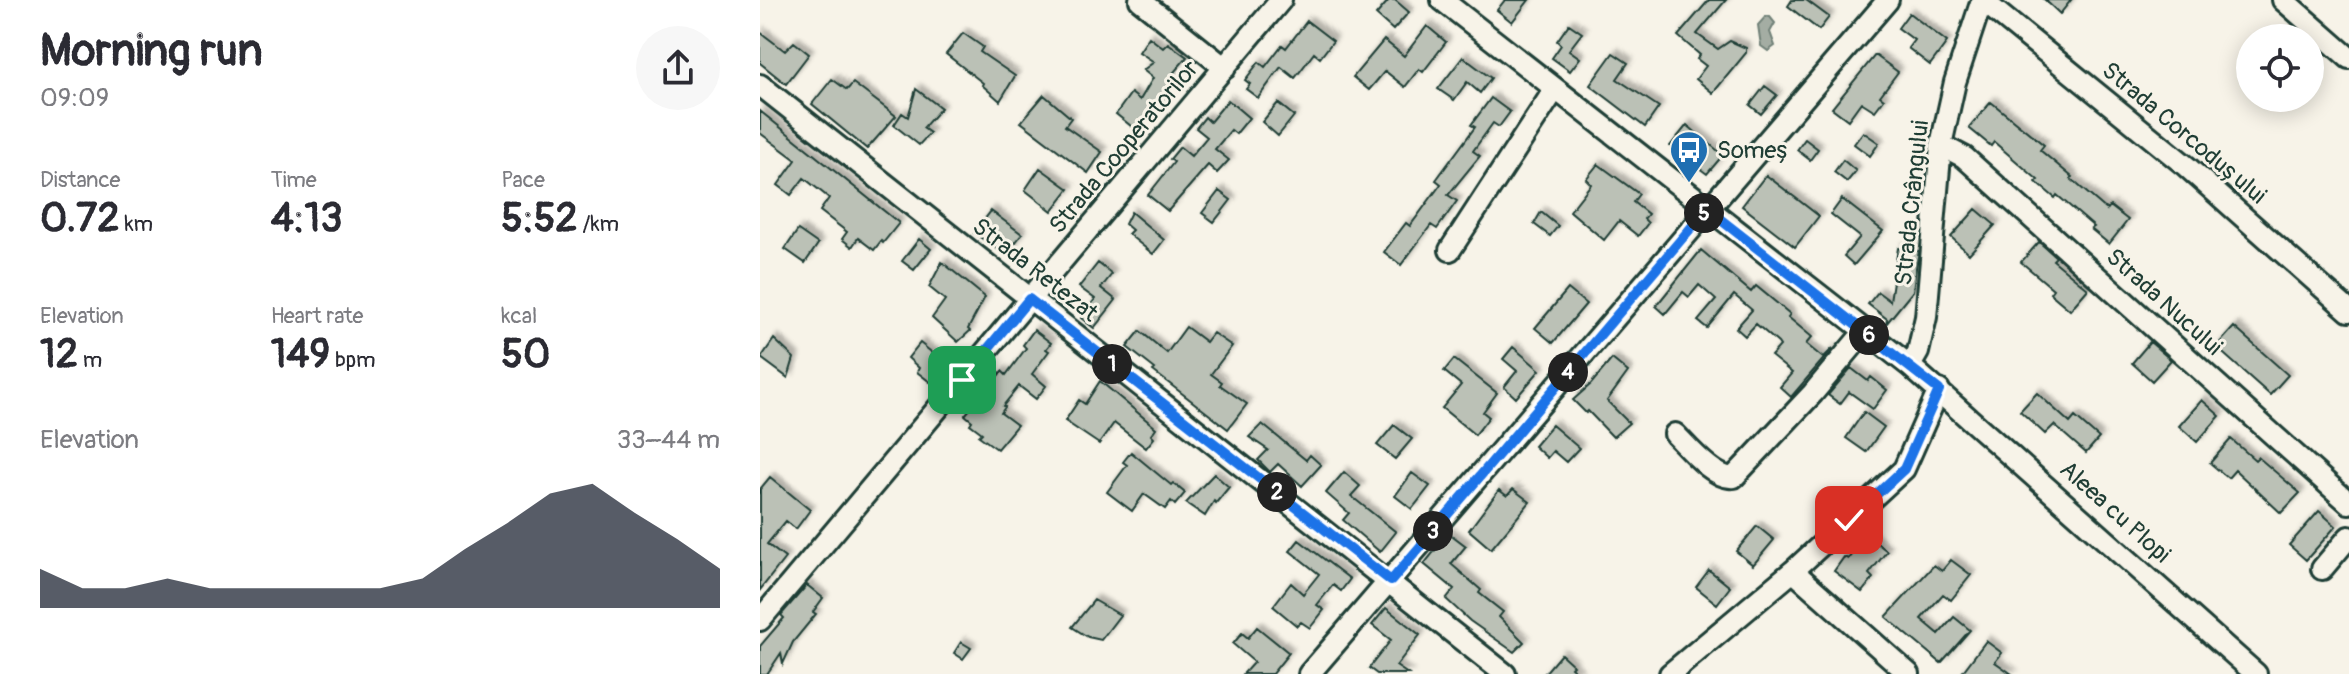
<!DOCTYPE html>
<meta charset="utf-8">
<style>
body{margin:0;font-family:Pangolin,sans-serif;background:#f7f7f7;color:#2b2b33;height:100vh;display:flex;flex-direction:column;font-size:30px;white-space:nowrap}
*{box-sizing:border-box;margin:0}
p{font-size:26px;color:#7c7c81}
.icon{flex:none;width:44px;height:44px;fill:none;stroke:currentColor;stroke-width:2;stroke-linecap:round;stroke-linejoin:round}
.map{position:relative;flex:1;overflow:hidden}
.details{display:flex;flex-direction:column;background:#fff;width:760px}
.details>*{flex:none}
.buttons{position:absolute;left:1476px;top:24px;display:grid;gap:16px}
.buttons a{display:grid;place-items:center;width:88px;height:88px;border-radius:50%;background:#fff;box-shadow:0 4px 20px #0003;font-size:40px}
.pin{position:absolute;display:grid;place-items:center;width:68px;height:68px;color:#fff;margin:-34px;border-radius:16px;box-shadow:0 4px 12px #0006}
.km{position:absolute;width:40px;height:40px;margin:-20px;border-radius:50%;background:#222;color:#fff;font-size:22px;line-height:40px;text-align:center}
.round{display:grid;place-items:center;flex:none;width:84px;height:84px;border-radius:42px;background:#f7f7f7}
.overview{display:flex;align-items:center;justify-content:space-between;height:136px;padding:0 40px}
h1{font-size:44px;font-weight:800;line-height:60px}
.stats{display:grid;grid-template-columns:repeat(3,1fr);gap:12px;height:136px;padding:8px 40px}
.stats div{display:grid;align-content:center}
.stats b{font-size:40px;font-weight:800}
.stats small{font-size:22px;font-weight:400}
.stats p{font-size:22px}
.chart{height:224px;padding:16px 40px}
.chart p{display:flex;justify-content:space-between}
.chart svg{width:100%;height:144px;margin-top:8px;fill:#111827;opacity:.7}
main{display:flex;flex:1;min-height:0}
.map>svg:first-child{display:block}
.water{fill:#a4ada3;stroke:#6f8077;stroke-width:2}
.building{fill:#bbc1b6;stroke:#1f3d34;stroke-width:2;filter:url(#shadow)}
.lines{fill:none;stroke-linecap:round;stroke-linejoin:round}
.minor-casing{stroke:#1f3d34;stroke-width:26}
.minor{stroke:#f7f3e8;stroke-width:20}
.route-casing{stroke:#fff;stroke-width:16}
.route{stroke:#1a73e8;stroke-width:10}
.labels{text-anchor:middle;dominant-baseline:central;stroke-width:6;stroke-linejoin:round;paint-order:stroke}
.street-label{font-size:24px;fill:#1f3d34;stroke:#f7f3e8}
.poi-label{font-size:24px;fill:#1f3d34;stroke:#f7f3e8;text-anchor:start}
</style>
<main>
<section class="details">
<div class="overview"><div><h1>Morning run</h1><p>09:09</p></div><a class="round"><svg class="icon" aria-label="share" viewBox="0 0 24 24"><path d="M12 15V3M7 8l5-5 5 5M5 13v7h14v-7"/></svg></a></div>
<div class="stats">
<div><p>Distance</p><b>0.72<small> km</small></b></div>
<div><p>Time</p><b>4:13</b></div>
<div><p>Pace</p><b>5:52<small> /km</small></b></div>
</div>
<div class="stats">
<div><p>Elevation</p><b>12<small> m</small></b></div>
<div><p>Heart rate</p><b>149<small> bpm</small></b></div>
<div><p>kcal</p><b>50</b></div>
</div>
<div class="chart"><p><span>Elevation</span>33–44 m</p>
<svg viewBox="0 0 160 44" preserveAspectRatio="none"><path d="M0 44V32L10 38L20 38L30 35L40 38L50 38L60 38L70 38L80 38L90 35L100 26L110 18L120 9L130 6L140 15L150 23L160 32V44z"/></svg>
</div>
</section>
<div class="map">
<svg width="1589" height="674" viewBox="0 0 1589 674">
<defs>
<filter id="shadow"><feDropShadow dx="4.5" dy="-4.5" stdDeviation="2" flood-color="#0004"/></filter>
</defs>
<rect width="100%" height="100%" fill="#f7f3e8"/>
<filter id="ink" filterUnits="userSpaceOnUse"><feTurbulence type="fractalNoise" baseFrequency=".0125" numOctaves="2"/><feDisplacementMap in="SourceGraphic" scale="16" xChannelSelector="R" yChannelSelector="G"/><feConvolveMatrix kernelMatrix="1 2 1 2 8 2 1 2 1" color-interpolation-filters="sRGB"/></filter>
<g filter="url(#ink)">
<path class="water" d="M 1006,16 L 1010,17 L 1015,23 L 1010,32 L 1015,46 L 1008,51 L 1001,46 L 998,25 Z"/>
<path class="building" d="M 629,0 L 635,0 L 649,12 L 633,30 L 616,15 Z
M 745,0 L 769,0 L 752,22 L 737,10 Z
M 949,0 L 966,0 L 937,34 L 958,49 L 970,41 L 986,48 L 986,53 L 953,93 L 936,79 L 946,66 L 937,59 L 940,55 L 918,36 Z
M 1032,0 L 1046,0 L 1069,17 L 1059,30 L 1028,6 Z
M 1285,0 L 1311,0 L 1300,14 Z
M 1149,13 L 1187,42 L 1170,65 L 1148,48 L 1154,40 L 1138,28 Z
M 547,21 L 573,41 L 560,58 L 554,53 L 535,78 L 521,67 L 498,98 L 486,89 L 490,84 L 485,80 L 499,62 L 505,67 L 522,45 L 526,48 Z
M 809,24 L 822,33 L 809,50 L 820,58 L 810,71 L 792,58 L 801,45 L 797,41 Z
M 667,26 L 686,42 L 663,72 L 659,69 L 645,87 L 625,71 L 609,90 L 593,77 L 624,40 L 644,56 Z
M 0,32 L 25,51 L 34,42 L 49,54 L 26,84 L 0,63 Z
M 203,33 L 223,47 L 220,52 L 255,76 L 240,101 L 222,85 L 223,83 L 186,54 Z
M 389,37 L 403,48 L 408,43 L 427,57 L 409,78 L 416,83 L 376,130 L 356,114 L 371,93 L 380,100 L 393,78 L 383,70 L 394,62 L 379,52 Z
M 853,53 L 868,63 L 857,79 L 899,107 L 885,127 L 830,85 Z
M 1115,55 L 1138,72 L 1120,96 L 1124,99 L 1115,111 L 1101,102 L 1088,120 L 1072,108 Z
M 703,57 L 731,78 L 720,93 L 707,82 L 694,100 L 678,89 Z
M 72,79 L 87,90 L 93,83 L 136,116 L 107,149 L 52,104 Z
M 1005,86 L 1017,95 L 1001,114 L 990,105 Z
M 156,89 L 181,108 L 163,128 L 170,133 L 159,145 L 134,125 L 142,113 L 148,117 Z
M 284,95 L 311,118 L 305,126 L 342,152 L 328,173 L 261,122 Z
M 731,98 L 750,112 L 739,127 L 733,123 L 713,151 L 720,156 L 688,195 L 697,201 L 677,229 L 671,225 L 641,265 L 624,252 L 646,223 L 650,226 L 681,184 L 676,180 L 715,127 L 711,125 Z
M 468,100 L 489,118 L 476,134 L 471,130 L 455,149 L 469,160 L 457,173 L 448,165 L 408,211 L 388,195 L 414,162 L 410,159 L 420,147 L 431,156 L 447,137 L 436,128 L 445,117 L 450,122 Z
M 1231,102 L 1284,145 L 1280,150 L 1312,177 L 1311,179 L 1347,210 L 1350,206 L 1368,220 L 1349,244 L 1331,229 L 1334,227 L 1297,195 L 1295,198 L 1276,182 L 1278,180 L 1234,142 L 1231,146 L 1209,128 Z
M 518,103 L 534,116 L 518,136 L 502,122 Z
M 0,111 L 139,223 L 123,243 L 121,241 L 114,250 L 98,238 L 92,247 L 82,239 L 87,232 L 60,211 L 69,198 L 44,178 L 31,195 L 18,185 L 36,160 L 0,133 Z
M 927,125 L 963,155 L 947,174 L 910,146 Z
M 1103,132 L 1119,143 L 1110,156 L 1094,144 Z
M 1045,139 L 1058,149 L 1050,160 L 1037,150 Z
M 1083,160 L 1096,171 L 1087,182 L 1074,172 Z
M 838,164 L 879,194 L 873,202 L 888,214 L 884,219 L 888,223 L 878,236 L 859,221 L 844,240 L 810,211 L 831,184 L 826,179 Z
M 280,168 L 309,189 L 292,211 L 265,190 Z
M 1006,175 L 1059,216 L 1035,247 L 982,206 Z
M 459,191 L 471,200 L 454,222 L 442,213 Z
M 1082,199 L 1123,231 L 1094,265 L 1084,256 L 1100,237 L 1071,214 Z
M 1216,209 L 1235,225 L 1209,254 L 1191,237 Z
M 231,211 L 262,234 L 246,255 L 214,233 Z
M 371,212 L 404,240 L 393,254 L 368,234 L 372,230 L 365,224 Z
M 781,212 L 798,226 L 790,236 L 774,224 Z
M 38,230 L 58,244 L 45,263 L 25,249 Z
M 159,239 L 171,249 L 154,270 L 142,261 Z
M 1279,242 L 1296,257 L 1293,260 L 1328,289 L 1310,310 L 1290,293 L 1293,289 L 1261,262 Z
M 1138,248 L 1159,251 L 1156,268 L 1153,291 L 1126,324 L 1127,319 L 1108,304 L 1118,292 L 1130,301 Z
M 941,250 L 991,292 L 996,286 L 1030,314 L 1028,317 L 1052,337 L 1046,344 L 1063,358 L 1073,348 L 1031,397 L 1020,387 L 1032,373 L 1011,356 L 1020,346 L 1018,343 L 996,324 L 985,336 L 976,328 L 992,310 L 974,295 L 947,328 L 938,321 L 956,300 L 939,285 L 929,297 L 923,292 L 905,314 L 896,306 Z
M 182,262 L 225,297 L 208,329 L 210,331 L 198,342 L 172,318 L 185,300 L 169,287 Z
M 338,263 L 352,274 L 341,288 L 356,300 L 334,328 L 321,318 L 335,299 L 319,287 Z
M 808,289 L 826,304 L 793,343 L 775,328 Z
M 426,327 L 446,342 L 453,333 L 472,346 L 451,374 L 462,382 L 460,385 L 487,404 L 468,429 L 393,371 L 395,369 L 367,347 L 380,331 L 407,353 Z
M 1474,327 L 1528,375 L 1510,395 L 1456,347 Z
M 274,330 L 291,343 L 286,349 L 289,351 L 272,374 L 286,386 L 276,399 L 259,386 L 243,406 L 245,407 L 241,413 L 257,425 L 237,449 L 219,436 L 222,433 L 210,424 L 212,421 L 205,415 L 242,371 L 246,375 L 266,348 L 263,345 Z
M 14,339 L 34,358 L 28,378 L 1,358 Z
M 1390,342 L 1411,360 L 1392,381 L 1372,363 Z
M 160,343 L 185,363 L 170,382 L 157,372 L 159,368 L 148,358 Z
M 753,347 L 780,370 L 756,398 L 744,387 L 757,371 L 743,359 Z
M 694,359 L 737,393 L 723,412 L 729,417 L 715,435 L 682,408 L 701,385 L 684,371 Z
M 852,359 L 868,372 L 847,401 L 869,423 L 853,437 L 828,411 L 826,413 L 813,400 L 831,384 Z
M 1091,368 L 1108,381 L 1111,377 L 1127,390 L 1113,409 L 1089,392 L 1080,404 L 1068,395 Z
M 340,381 L 396,428 L 391,435 L 394,438 L 386,448 L 354,423 L 339,444 L 305,421 L 319,400 L 325,404 Z
M 1277,393 L 1310,423 L 1315,417 L 1339,438 L 1326,453 L 1294,425 L 1285,434 L 1260,411 Z
M 1442,400 L 1460,416 L 1437,442 L 1419,426 Z
M 1104,412 L 1124,427 L 1106,452 L 1086,438 Z
M 502,424 L 546,460 L 550,455 L 561,465 L 542,486 L 518,464 L 510,472 L 498,460 L 508,450 L 489,437 Z
M 634,425 L 652,439 L 635,459 L 617,445 Z
M 792,425 L 819,448 L 806,462 L 793,451 L 787,458 L 774,446 Z
M 1471,439 L 1495,460 L 1498,457 L 1540,493 L 1521,513 L 1475,470 L 1468,478 L 1450,463 Z
M 371,452 L 411,485 L 413,483 L 425,493 L 415,505 L 411,501 L 405,509 L 384,494 L 372,511 L 347,492 L 367,465 L 363,462 Z
M 584,472 L 600,486 L 591,496 L 636,532 L 620,552 L 583,520 L 589,513 L 566,493 Z
M 652,473 L 670,486 L 652,509 L 635,496 Z
M 454,474 L 469,487 L 456,503 L 454,501 L 445,516 L 426,503 Z
M 10,477 L 50,510 L 36,529 L 26,521 L 7,544 L 25,558 L 0,590 L 0,489 Z
M 753,489 L 770,502 L 731,549 L 709,530 L 739,490 L 747,496 Z
M 1559,511 L 1576,526 L 1546,560 L 1529,545 Z
M 997,526 L 1014,540 L 993,565 L 976,551 Z
M 689,533 L 706,546 L 691,564 L 721,590 L 719,593 L 743,612 L 739,617 L 764,642 L 754,652 L 710,621 L 686,599 L 694,589 L 664,564 Z
M 1107,535 L 1127,551 L 1109,574 L 1113,578 L 1102,592 L 1074,571 L 1084,557 L 1088,559 Z
M 539,540 L 590,579 L 581,591 L 573,585 L 557,605 L 564,610 L 550,628 L 541,622 L 537,626 L 513,606 L 531,583 L 543,594 L 559,574 L 530,551 Z
M 1191,560 L 1211,575 L 1191,600 L 1183,594 L 1161,619 L 1179,634 L 1194,617 L 1210,630 L 1181,663 L 1126,617 L 1174,565 L 1182,571 Z
M 949,570 L 970,587 L 957,604 L 936,587 Z
M 47,585 L 63,598 L 53,612 L 56,614 L 33,642 L 23,664 L 21,653 L 7,674 L 0,674 L 0,646 L 24,618 L 21,615 Z
M 334,600 L 360,615 L 341,640 L 328,637 L 312,627 Z
M 626,608 L 660,635 L 636,666 L 648,674 L 617,674 L 609,668 L 631,640 L 612,625 Z
M 497,627 L 529,653 L 512,674 L 483,674 L 494,662 L 473,644 L 482,633 L 488,638 Z
M 1226,641 L 1242,653 L 1235,662 L 1252,674 L 1201,674 Z
M 201,642 L 211,648 L 203,659 L 194,653 Z
M 801,654 L 813,665 L 811,667 L 819,674 L 784,674 Z"/>
<g class="lines">
<defs>
<path id="minor" d="M 380,0 L 465,68
M 682,0 L 1150,366 L 1496,674
M 1222,0 L 1426,166 L 1589,311
M 1523,0 L 1589,58
M 0,85 L 745,674
M 1181,145 L 1204,157 L 1589,503
M 690,250 L 795,89
M 1150,366 L 1158,352 L 1166,317 L 1181,145 L 1195,82 L 1222,0
M 915,434 C 928,447 955,480 974,477 L 1053,393 L 1105,331
M 1562,569 L 1589,537
M 1033,571 L 1149,674
M 0,620 L 521,0
M 549,674 L 1128,0
M 910,674 L 1033,571 L 1144,469 L 1179,390"/>
</defs>
<use href="#minor" class="minor-casing"/>
<use href="#minor" class="minor"/>
</g>
</g>
<g class="lines" filter="url(#ink)">
<defs>
<path id="route" d="M 202,380 L 269,299 L 631,581 L 947,209 L 1179,390 L 1144,469 L 1089,520"/>
</defs>
<use href="#route" class="route-casing"/>
<use href="#route" class="route"/>
</g>
<defs>
<symbol id="bus-pin" viewBox="-11 -11 22 30"><path d="M0 17L-7.5 6A9.5 9.5 0 1 1 7.5 6Z" fill="#1f6fb2" stroke="#f7f3e8"/><path d="M-5-6H5V4H4V6H2V4H-2V6H-4V4H-5ZM-3.5-4V0h7V-4ZM-3.5 1.2v1.5H-2V1.2ZM2 1.2v1.5H3.5V1.2Z" fill="#fff"/></symbol>
</defs>
<g fill-rule="evenodd">
<use href="#bus-pin" x="907" y="128" width="44" height="60"/>
</g>
<g class="labels">
<g class="street-label">
<text transform="translate(1424 133) rotate(40)">Strada Corcodușului</text>
<text transform="translate(364 147) rotate(-50)">Strada Cooperatorilor</text>
<text transform="translate(1152 203) rotate(-84)">Strada Crângului</text>
<text transform="translate(275 270) rotate(38)">Strada Retezat</text>
<text transform="translate(1404 302) rotate(42)">Strada Nucului</text>
<text transform="translate(1355 512) rotate(42)">Aleea cu Plopi</text>
</g>
<g class="poi-label">
<text x="957" y="150">Someș</text>
</g>
</g>
</svg>
<div class="buttons">
<a><svg class="icon" aria-label="locate" viewBox="0 0 24 24"><circle cx="12" cy="12" r="6"/><path d="M12 2v4M12 18v4M2 12h4M18 12h4"/></svg></a>
</div>
<div class="pin" style="left:202px;top:380px;background:#1e9e55"><svg class="icon" aria-label="arrive" viewBox="0 0 24 24"><path d="M6 21V4h12l-3 4 3 4H6"/></svg></div>
<div class="pin" style="left:1089px;top:520px;background:#d93025"><svg class="icon" aria-label="check" viewBox="0 0 24 24"><path d="M5 12l5 5 9-10"/></svg></div>
<b class="km" style="left:352px;top:364px">1</b>
<b class="km" style="left:517px;top:492px">2</b>
<b class="km" style="left:673px;top:531px">3</b>
<b class="km" style="left:808px;top:372px">4</b>
<b class="km" style="left:944px;top:213px">5</b>
<b class="km" style="left:1109px;top:335px">6</b>
</div>
</main>
